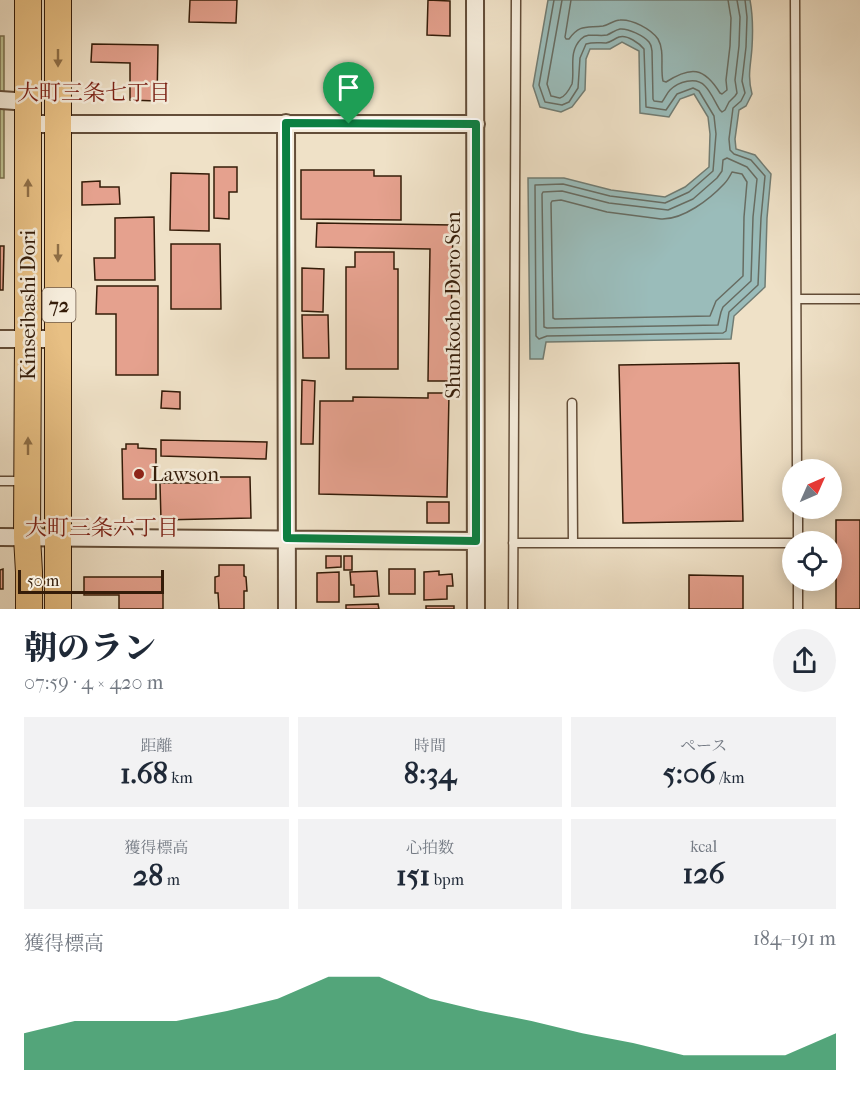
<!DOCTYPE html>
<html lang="ja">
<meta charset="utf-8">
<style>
body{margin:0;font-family:"IM FELL French Canon","Noto Serif JP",serif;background:#f2f2f3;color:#1f2937;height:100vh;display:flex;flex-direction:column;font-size:22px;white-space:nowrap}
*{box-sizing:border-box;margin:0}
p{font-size:20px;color:#747a83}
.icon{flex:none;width:33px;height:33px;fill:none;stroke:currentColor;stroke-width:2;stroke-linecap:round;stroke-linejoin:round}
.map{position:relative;height:609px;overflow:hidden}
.details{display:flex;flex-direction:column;background:#fff;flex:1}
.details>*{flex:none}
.needle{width:39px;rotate:45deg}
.tools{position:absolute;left:782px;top:459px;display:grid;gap:12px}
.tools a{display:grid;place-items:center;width:60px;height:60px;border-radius:50%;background:#fff;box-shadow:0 3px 15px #0003;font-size:30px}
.scale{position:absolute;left:18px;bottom:15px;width:146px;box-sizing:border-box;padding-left:6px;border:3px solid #341c09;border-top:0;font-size:16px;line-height:21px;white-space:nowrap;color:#341c09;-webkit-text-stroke:4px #f5ecdb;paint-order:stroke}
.pin{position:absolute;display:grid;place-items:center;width:51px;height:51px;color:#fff;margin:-62px -26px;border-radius:50% 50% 50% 0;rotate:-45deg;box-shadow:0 0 6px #0007}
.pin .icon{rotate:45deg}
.round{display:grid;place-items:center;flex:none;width:63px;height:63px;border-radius:32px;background:#f2f2f3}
.head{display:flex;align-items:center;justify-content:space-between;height:102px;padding:0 24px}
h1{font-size:33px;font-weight:800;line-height:45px}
.metrics{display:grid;grid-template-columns:repeat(3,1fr);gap:9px;height:102px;padding:6px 24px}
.metrics div{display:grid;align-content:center;border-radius:0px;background:#f2f2f3;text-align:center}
.metrics b{font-size:30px;font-weight:800}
.metrics small{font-size:16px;font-weight:400}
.metrics p{font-size:16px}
.chart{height:168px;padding:12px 24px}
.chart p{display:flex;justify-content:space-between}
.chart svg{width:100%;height:108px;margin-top:6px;fill:#0b8043;opacity:.7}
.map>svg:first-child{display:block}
.green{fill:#bec292;stroke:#796f4e;stroke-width:1.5}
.water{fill:#9abcba;stroke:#717c73;stroke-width:1.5}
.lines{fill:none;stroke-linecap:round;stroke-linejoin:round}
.shore{stroke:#676c62;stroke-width:1.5}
.building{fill:#e5a18e;stroke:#341c09;stroke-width:1.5}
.lane-casing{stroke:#634d38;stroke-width:11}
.street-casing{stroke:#634d38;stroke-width:20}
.primary-casing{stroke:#341c09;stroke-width:28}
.lane{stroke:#f5ecdb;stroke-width:8}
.street{stroke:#f5ecdb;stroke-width:16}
.primary{stroke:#e8c084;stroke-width:26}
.oneway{fill:#8e6e46}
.route-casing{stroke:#fff;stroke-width:12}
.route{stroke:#0b8043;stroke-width:8}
.poi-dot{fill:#8f2418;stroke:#f5ecdb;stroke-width:2}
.labels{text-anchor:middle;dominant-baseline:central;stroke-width:5;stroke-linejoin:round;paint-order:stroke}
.shield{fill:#f5ecdb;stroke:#6e5a48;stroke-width:1.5}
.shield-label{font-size:20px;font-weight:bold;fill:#341c09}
.street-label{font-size:21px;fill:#341c09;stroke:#f5ecdb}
.poi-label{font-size:21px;fill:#341c09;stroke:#f5ecdb;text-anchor:start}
.neighbourhood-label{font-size:22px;fill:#7a1f14;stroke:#f5ecdb}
</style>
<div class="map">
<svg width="860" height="609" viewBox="0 0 860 609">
<rect width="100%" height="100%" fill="#efe1c7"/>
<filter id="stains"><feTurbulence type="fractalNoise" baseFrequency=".00333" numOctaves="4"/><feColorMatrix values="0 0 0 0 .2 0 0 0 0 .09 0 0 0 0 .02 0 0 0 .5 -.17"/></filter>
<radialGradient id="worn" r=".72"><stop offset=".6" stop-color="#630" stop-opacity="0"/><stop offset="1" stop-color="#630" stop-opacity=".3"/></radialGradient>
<path class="green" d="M 0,36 L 4,36 L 4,178 L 0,178 Z"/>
<path class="water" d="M 548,0 L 750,0 C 753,16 753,31 752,47 C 751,65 747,75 752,94 L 746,106 L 739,110 L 735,139 L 736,149 L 755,155 L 771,174 L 767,218 L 765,287 L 734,316 L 731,339 L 546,342 L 543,359 L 530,359 L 528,178 L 564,178 L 611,190 L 665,197 L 685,187 L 709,167 L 710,134 L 708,117 L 694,94 L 680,99 L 669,117 L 640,113 L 639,51 L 622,42 L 610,49 L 590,49 L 586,59 L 585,90 L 572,107 L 561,112 L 540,107 L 533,86 Z"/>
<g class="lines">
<path class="shore" d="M 554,0 L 539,85 L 545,102 L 562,105 L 569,102 L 578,88 L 580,58 L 586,44 C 593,42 599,43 606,43 C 611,42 614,39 619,37 C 627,34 640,44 644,49 L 646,107 L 666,110 L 677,94 L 693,88 L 699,91 L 714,116 L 716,134 L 713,171 L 689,192 L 665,203 L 610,196 L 563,184 L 535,185 L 536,336 L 539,339 L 547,336 L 723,333 L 726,331 L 729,312 L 758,285 L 761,218 L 765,176 L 751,160 L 734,154 L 730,150 L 729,139 L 733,108 L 741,101 L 745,93 L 742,81 L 746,47 L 747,17 L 745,0
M 562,0 L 547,84 L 551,96 C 552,96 559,98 560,98 C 565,97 570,88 572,84 C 575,69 568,52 581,39 C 588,32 598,37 607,35 C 612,33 615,30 620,29 C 628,28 644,36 649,42 C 652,46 651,47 652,51 L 653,99 L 654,101 L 662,102 C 665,98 667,93 670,90 C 678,82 696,76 705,86 C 711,92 715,102 720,110 L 722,112 L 725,110 L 729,102 L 735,96 L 737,93 L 735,80 L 739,46 L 740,17 L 737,0
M 571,0 L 565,37 L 566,39 L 569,39 C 580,24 586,28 603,26 C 609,25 614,20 620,20 C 632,19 651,29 658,39 C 665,51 660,68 663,81 L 666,82 C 691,66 704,67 720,93 L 722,94 L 727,90 L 726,80 L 730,46 L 731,18 L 728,0
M 727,158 L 747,167 L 757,179 L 753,217 L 751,281 L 723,307 L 721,312 L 718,325 L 547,328 L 544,327 L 542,194 L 543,192 L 562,191 L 609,203 L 668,210 L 693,199 L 717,178 L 722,171 L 723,160 Z
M 732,172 L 742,174 L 747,182 L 744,217 L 743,276 L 716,301 L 710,316 L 555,319 L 553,318 L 551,203 L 552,201 L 561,200 L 607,212 L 661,219 C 683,220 710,199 724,184 C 728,180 730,176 732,172 Z"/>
</g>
<path class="building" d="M 190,0 L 237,0 L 236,23 L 189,22 Z
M 428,0 L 450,1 L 450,36 L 427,35 Z
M 92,44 L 158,45 L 157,101 L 130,100 L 130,63 L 91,62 Z
M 214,167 L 237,167 L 237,192 L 229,192 L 229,219 L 214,218 Z
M 301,170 L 374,170 L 374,176 L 401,176 L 401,220 L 301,219 Z
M 171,173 L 209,174 L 209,231 L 170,230 Z
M 100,181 L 100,187 L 119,187 L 120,204 L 82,205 L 82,182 Z
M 154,217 L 155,280 L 95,280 L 94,258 L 115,258 L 115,218 Z
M 317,223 L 453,225 L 450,381 L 428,381 L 430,249 L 316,247 Z
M 171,244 L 220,244 L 221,309 L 171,309 Z
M 0,246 L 4,246 L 3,290 L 0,290 Z
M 355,252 L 394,252 L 394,269 L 398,269 L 398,369 L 346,369 L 346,267 L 355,267 Z
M 302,268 L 324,269 L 323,312 L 302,311 Z
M 97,286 L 158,286 L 158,375 L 116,375 L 116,314 L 96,314 Z
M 302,315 L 328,315 L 329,358 L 303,358 Z
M 739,363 L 743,521 L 623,523 L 619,365 Z
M 302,380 L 315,381 L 313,444 L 301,444 Z
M 162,391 L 180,392 L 180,409 L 161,408 Z
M 428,393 L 449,393 L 447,497 L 319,494 L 320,401 L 353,401 L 353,397 L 428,398 Z
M 161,440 L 267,442 L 266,459 L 161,456 Z
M 126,444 L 138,444 L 138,448 L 156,449 L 156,499 L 123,499 L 122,449 L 126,449 Z
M 211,477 L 250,477 L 251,518 L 161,520 L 160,483 L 212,483 Z
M 427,502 L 449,502 L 449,523 L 427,523 Z
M 836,520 L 860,520 L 860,609 L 836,609 Z
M 326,556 L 341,556 L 341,567 L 326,568 Z
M 344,556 L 352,556 L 352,570 L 344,570 Z
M 219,565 L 244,565 L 244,576 L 246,577 L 247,591 L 244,591 L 244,609 L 219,609 L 218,593 L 215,593 L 215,577 L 219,576 Z
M 3,569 L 3,589 L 0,589 L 0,570 Z
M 389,569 L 415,569 L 415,594 L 389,594 Z
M 377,571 L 379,596 L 354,597 L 354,585 L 351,585 L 350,572 Z
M 439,571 L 439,575 L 452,574 L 453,586 L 447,586 L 447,599 L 424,600 L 424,572 Z
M 339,572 L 339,602 L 317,602 L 317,573 Z
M 689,575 L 743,576 L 743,609 L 689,609 Z
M 84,577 L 163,577 L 163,609 L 119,609 L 119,595 L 84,595 Z
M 378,604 L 379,609 L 346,609 L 346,605 Z
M 426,606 L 454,606 L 454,609 L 426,609 Z"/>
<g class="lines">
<defs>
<path id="lane" d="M 795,0 L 797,470
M 797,299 L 860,299
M 572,403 L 573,543
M 0,481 L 24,481
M 798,508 L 798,542
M 513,543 L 792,543
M 798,580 L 798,609
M 513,609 L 516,0"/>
<path id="street" d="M 475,0 L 476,609
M 0,100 L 15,101
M 286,123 L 287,609
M 27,124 L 476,124
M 0,339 L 59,339
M 0,537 L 476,541"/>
<path id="primary" d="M 28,0 L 28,339 L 27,537 L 29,572 L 29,609
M 58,609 L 58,0"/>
</defs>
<use href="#lane" class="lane-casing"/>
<use href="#street" class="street-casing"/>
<use href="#primary" class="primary-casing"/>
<use href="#lane" class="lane"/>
<use href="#street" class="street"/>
<use href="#primary" class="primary"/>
</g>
<defs><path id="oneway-solid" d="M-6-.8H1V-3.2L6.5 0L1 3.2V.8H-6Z" transform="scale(1.5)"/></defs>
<g class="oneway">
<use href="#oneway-solid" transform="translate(58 58) rotate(90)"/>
<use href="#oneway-solid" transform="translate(28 188) rotate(-90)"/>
<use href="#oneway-solid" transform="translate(58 253) rotate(90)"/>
<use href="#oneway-solid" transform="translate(28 446) rotate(-90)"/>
</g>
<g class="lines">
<defs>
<path id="route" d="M 286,123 L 476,124 L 476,541 L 287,538 Z"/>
</defs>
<use href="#route" class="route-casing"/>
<use href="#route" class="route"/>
</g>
<circle class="poi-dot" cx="139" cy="474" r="6"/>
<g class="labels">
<rect class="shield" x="42.5" y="288" width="33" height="34" rx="4.5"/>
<g class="shield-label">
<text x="59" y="305">72</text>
</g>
<g class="street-label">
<text transform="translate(28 305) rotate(-90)">Kinseibashi Dori</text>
<text transform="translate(453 305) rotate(-90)">Shunkocho Doro Sen</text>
</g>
<g class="poi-label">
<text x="151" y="474">Lawson</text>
</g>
<g class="neighbourhood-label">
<text x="94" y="93">大町三条七丁目</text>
<text x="102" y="528">大町三条六丁目</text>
</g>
</g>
<rect width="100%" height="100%" filter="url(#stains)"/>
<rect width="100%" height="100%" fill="url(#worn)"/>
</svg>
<div class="tools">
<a><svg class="needle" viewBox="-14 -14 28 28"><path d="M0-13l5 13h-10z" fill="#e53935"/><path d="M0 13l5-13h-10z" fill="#747a83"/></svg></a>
<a><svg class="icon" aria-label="locate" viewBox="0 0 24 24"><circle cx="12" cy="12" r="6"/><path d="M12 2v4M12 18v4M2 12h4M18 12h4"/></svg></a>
</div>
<div class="scale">50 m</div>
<div class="pin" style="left:349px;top:124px;background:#1e9e55"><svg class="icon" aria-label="arrive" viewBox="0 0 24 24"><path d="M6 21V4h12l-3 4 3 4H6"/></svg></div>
</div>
<section class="details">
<div class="head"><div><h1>朝のラン</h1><p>07:59 · 4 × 420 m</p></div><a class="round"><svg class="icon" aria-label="share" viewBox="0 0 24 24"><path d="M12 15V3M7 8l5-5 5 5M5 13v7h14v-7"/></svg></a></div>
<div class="metrics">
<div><p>距離</p><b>1.68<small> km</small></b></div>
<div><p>時間</p><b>8:34</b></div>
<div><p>ペース</p><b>5:06<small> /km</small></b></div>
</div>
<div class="metrics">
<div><p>獲得標高</p><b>28<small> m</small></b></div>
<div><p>心拍数</p><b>151<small> bpm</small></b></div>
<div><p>kcal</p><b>126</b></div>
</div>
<div class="chart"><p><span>獲得標高</span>184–191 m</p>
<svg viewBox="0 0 160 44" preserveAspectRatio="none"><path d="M0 44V29L10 24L20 24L30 24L40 20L50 15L60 6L70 6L80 15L90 20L100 24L110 29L120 33L130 38L140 38L150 38L160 29V44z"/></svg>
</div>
</section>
